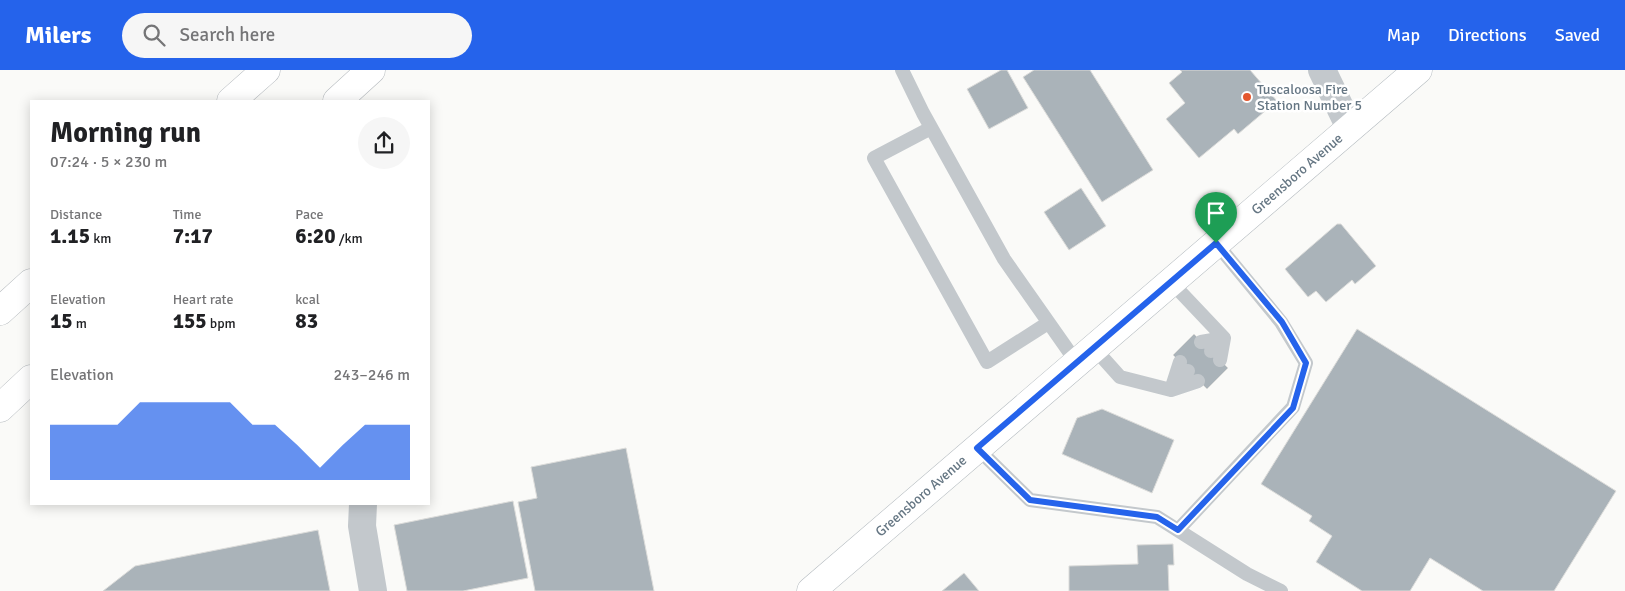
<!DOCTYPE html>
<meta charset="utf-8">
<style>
body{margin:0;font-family:Signika,sans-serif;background:#f6f6f6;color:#202124;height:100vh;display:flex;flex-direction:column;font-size:19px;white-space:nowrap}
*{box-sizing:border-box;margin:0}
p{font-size:16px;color:#757577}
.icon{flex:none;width:28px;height:28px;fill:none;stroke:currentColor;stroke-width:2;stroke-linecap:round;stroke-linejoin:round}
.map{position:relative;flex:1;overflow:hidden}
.panel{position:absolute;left:30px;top:30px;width:400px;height:405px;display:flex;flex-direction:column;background:#fff;border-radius:0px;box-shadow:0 2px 12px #0003}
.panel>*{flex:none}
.pin{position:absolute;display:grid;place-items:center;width:42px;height:42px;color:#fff;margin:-51px -21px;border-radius:50% 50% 50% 0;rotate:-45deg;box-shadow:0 0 5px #0007}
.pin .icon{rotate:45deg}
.round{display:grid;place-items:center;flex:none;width:52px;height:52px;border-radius:26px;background:#f6f6f6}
.summary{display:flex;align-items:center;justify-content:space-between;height:85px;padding:0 20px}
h1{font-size:28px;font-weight:700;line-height:38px}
.stats{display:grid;grid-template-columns:repeat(3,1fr);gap:8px;height:85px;padding:5px 20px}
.stats div{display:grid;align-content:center}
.stats b{font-size:21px;font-weight:700}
.stats small{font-size:14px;font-weight:400}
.stats p{font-size:14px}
.chart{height:140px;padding:10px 20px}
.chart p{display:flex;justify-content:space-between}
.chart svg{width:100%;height:90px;margin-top:5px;fill:#2563eb;opacity:.7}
header{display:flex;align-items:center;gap:30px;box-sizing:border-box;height:70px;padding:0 25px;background:#2563eb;color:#fff}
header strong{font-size:24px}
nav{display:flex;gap:28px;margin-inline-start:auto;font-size:18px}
.search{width:350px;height:45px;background:#f6f6f6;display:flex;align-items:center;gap:12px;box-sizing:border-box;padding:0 18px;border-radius:28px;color:#757577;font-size:19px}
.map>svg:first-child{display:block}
.building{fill:#aab3b9;stroke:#dcdcda}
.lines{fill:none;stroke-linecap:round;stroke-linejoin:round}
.secondary-casing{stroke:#b3babf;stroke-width:29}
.motorway-casing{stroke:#b4b9bd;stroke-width:29}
.service{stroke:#c3c8cc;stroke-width:14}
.minor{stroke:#c3c8cc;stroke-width:28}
.secondary{stroke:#fff;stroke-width:28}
.motorway{stroke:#fff;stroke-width:28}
.route-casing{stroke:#fff;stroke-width:10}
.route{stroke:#2563eb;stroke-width:6}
.poi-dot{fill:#e4572e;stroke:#fff;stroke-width:2}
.labels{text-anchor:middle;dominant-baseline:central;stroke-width:5;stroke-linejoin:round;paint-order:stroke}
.poi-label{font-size:14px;fill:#657683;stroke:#fff;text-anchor:start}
.street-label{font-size:14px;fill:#657683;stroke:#fff}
</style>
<header>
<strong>Milers</strong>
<div class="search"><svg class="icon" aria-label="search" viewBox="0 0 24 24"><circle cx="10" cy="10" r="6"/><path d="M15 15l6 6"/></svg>Search here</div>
<nav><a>Map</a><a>Directions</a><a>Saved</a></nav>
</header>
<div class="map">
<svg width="1625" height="521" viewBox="0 0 1625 521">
<rect width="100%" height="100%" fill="#fafaf8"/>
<path class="building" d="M 1001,0 L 1007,0 L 1028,38 L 989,59 L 967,19 Z
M 1034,0 L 1090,0 L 1153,100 L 1102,132 L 1023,7 Z
M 1180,0 L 1250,0 L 1277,31 L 1238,64 L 1234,59 L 1199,88 L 1166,49 L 1185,33 L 1169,13 L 1182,2 Z
M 1081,118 L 1106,156 L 1069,180 L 1044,142 Z
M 1337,154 L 1341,154 L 1376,196 L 1355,214 L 1352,210 L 1326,232 L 1316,221 L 1308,227 L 1285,199 Z
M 1357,259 L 1616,421 L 1554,521 L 1483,521 L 1430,488 L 1410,521 L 1362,521 L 1316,492 L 1332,466 L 1309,451 L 1312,446 L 1261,414 Z
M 1194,264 L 1228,298 L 1207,319 L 1173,285 Z
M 1102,339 L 1174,370 L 1152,423 L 1062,384 L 1077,348 Z
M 626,378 L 654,521 L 535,521 L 518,432 L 537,428 L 531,397 Z
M 513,431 L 528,508 L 463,521 L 407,521 L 394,455 Z
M 318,460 L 330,521 L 103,521 L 135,496 Z
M 1173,474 L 1174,495 L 1168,495 L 1169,521 L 1069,521 L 1069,496 L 1138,494 L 1137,475 Z
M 964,503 L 979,521 L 942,521 Z"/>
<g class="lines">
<defs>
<path id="secondary" d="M 811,521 L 1418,0"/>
<path id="motorway" d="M 231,31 L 266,0
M 337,31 L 371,0
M 0,241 L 31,213
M 0,338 L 31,309"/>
</defs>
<use href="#secondary" class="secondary-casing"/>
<use href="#motorway" class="motorway-casing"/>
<path class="service" d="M 902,0 L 923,43 L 1004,189 L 1077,293
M 931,58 L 874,88 L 987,292 L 1048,253
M 1171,212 L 1224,268 L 1211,281
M 1201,272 L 1224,268 L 1220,290
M 1094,278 L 1120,307 L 1171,320 L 1198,311
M 1180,292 L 1171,320 L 1188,301
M 977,378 L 1030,430 L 1157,447 L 1247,504 L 1281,521
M 1178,460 L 1293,337 L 1306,293 L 1281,252 L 1216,173"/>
<path class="minor" d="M 1322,0 L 1350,58
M 363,434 L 362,456 L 373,521"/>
<use href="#secondary" class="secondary"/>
<use href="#motorway" class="motorway"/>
</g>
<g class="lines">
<defs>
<path id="route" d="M 1216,173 L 1282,252 L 1306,293 L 1293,338 L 1178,460 L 1157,447 L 1030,430 L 977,378 Z"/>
</defs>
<use href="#route" class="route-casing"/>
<use href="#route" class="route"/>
</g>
<circle class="poi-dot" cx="1247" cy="27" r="5"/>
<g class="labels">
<g class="poi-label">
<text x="1257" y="19">Tuscaloosa Fire<tspan x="1257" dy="16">Station Number 5</tspan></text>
</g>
<g class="street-label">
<text transform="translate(1297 104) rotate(-41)">Greensboro Avenue</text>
<text transform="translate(921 426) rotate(-41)">Greensboro Avenue</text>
</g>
</g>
</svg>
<div class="pin" style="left:1216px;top:173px;background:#1e9e55"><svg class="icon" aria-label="arrive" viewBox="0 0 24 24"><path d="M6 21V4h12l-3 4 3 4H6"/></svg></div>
<section class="panel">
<div class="summary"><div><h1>Morning run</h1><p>07:24 · 5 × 230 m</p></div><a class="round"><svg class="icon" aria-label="share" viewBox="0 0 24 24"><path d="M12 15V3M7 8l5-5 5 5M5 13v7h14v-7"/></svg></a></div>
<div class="stats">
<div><p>Distance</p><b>1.15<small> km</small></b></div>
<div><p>Time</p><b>7:17</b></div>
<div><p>Pace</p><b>6:20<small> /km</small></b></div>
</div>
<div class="stats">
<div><p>Elevation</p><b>15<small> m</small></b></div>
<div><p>Heart rate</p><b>155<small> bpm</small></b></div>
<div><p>kcal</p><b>83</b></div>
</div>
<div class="chart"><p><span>Elevation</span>243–246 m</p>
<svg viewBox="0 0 160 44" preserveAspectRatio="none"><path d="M0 44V17L10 17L20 17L30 17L40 6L50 6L60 6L70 6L80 6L90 17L100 17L110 27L120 38L130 27L140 17L150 17L160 17V44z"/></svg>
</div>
</section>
</div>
